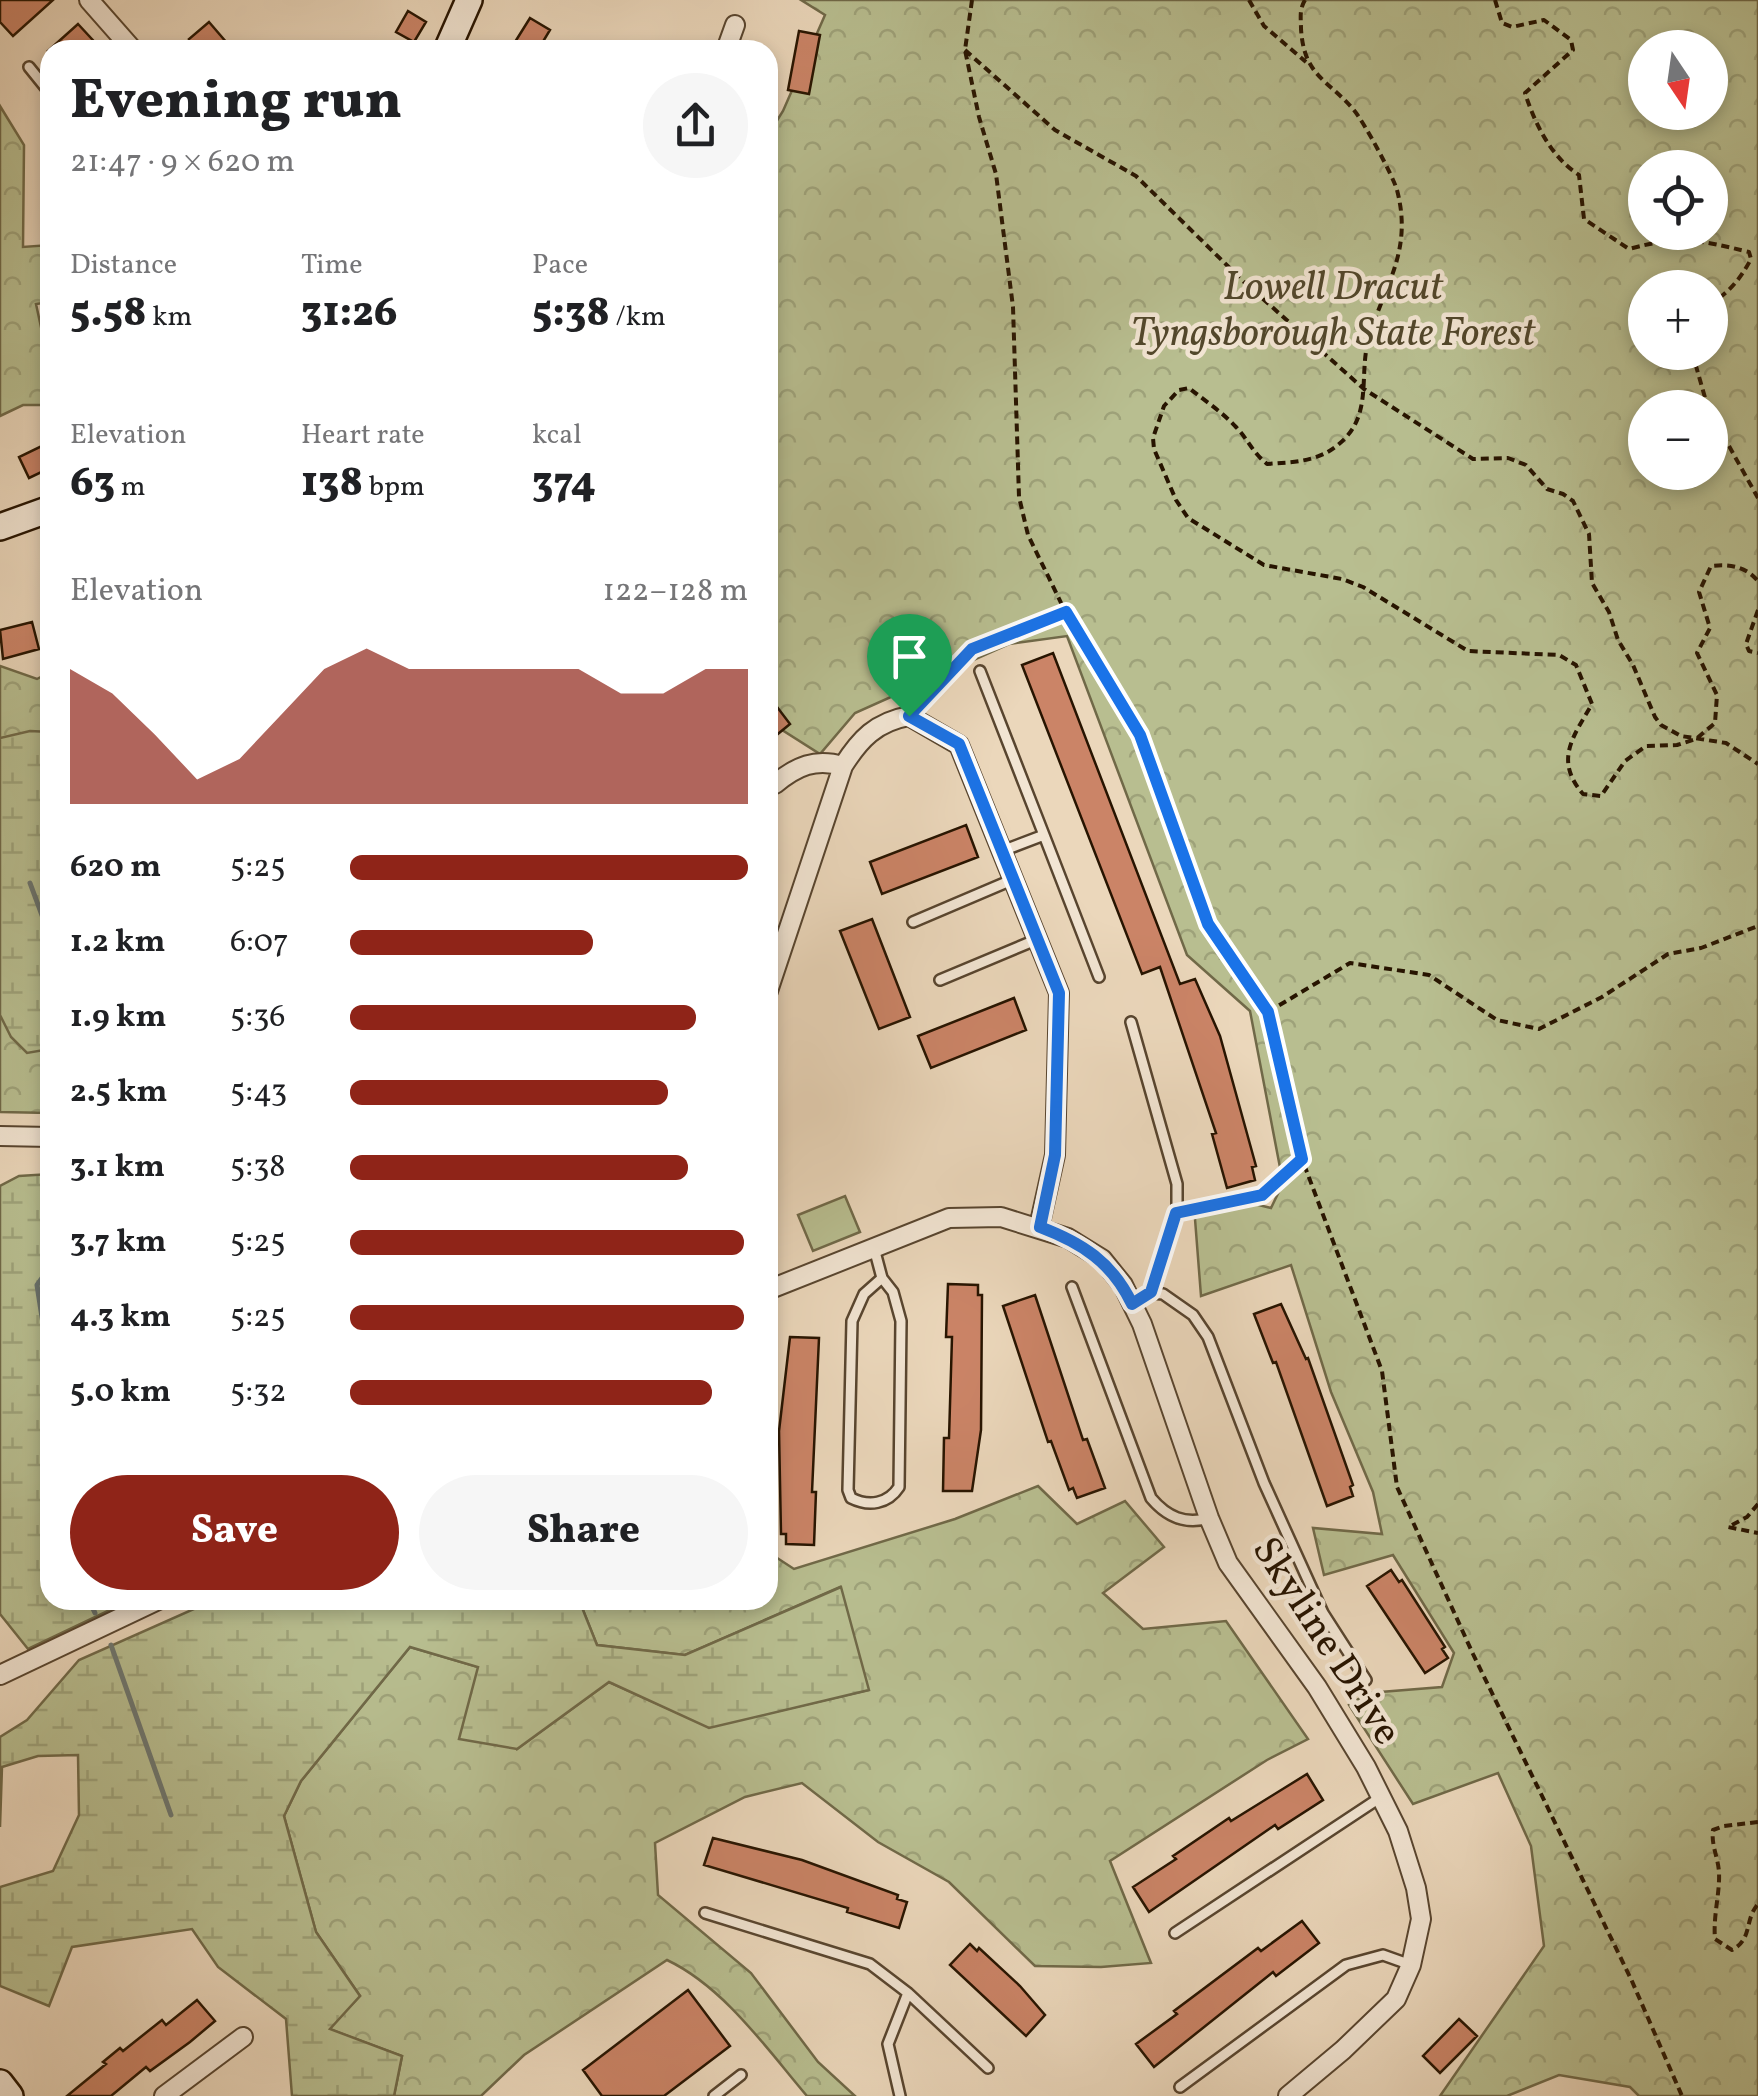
<!DOCTYPE html>
<meta charset="utf-8">
<style>
body{margin:0;font-family:Vollkorn,serif;background:#f6f6f6;color:#202124;height:100vh;display:flex;flex-direction:column;font-size:38px;white-space:nowrap}
*{box-sizing:border-box;margin:0}
p{font-size:32px;color:#757577}
.icon{flex:none;width:55px;height:55px;fill:none;stroke:currentColor;stroke-width:2;stroke-linecap:round;stroke-linejoin:round}
.map{position:relative;flex:1;overflow:hidden}
.panel{position:absolute;left:40px;top:40px;width:738px;height:1570px;display:flex;flex-direction:column;background:#fff;border-radius:30px;box-shadow:0 5px 15px #0003}
.panel>*{flex:none}
.needle{width:65px;rotate:167deg}
.controls{position:absolute;left:1628px;top:30px;display:grid;gap:20px}
.controls a{display:grid;place-items:center;width:100px;height:100px;border-radius:50%;background:#fff;box-shadow:0 5px 15px #0003;font-size:50px}
.pin{position:absolute;display:grid;place-items:center;width:85px;height:85px;color:#fff;margin:-102px -42px;border-radius:50% 50% 50% 0;rotate:-45deg;box-shadow:0 0 10px #0007}
.pin .icon{rotate:45deg}
.round{display:grid;place-items:center;flex:none;width:105px;height:105px;border-radius:52px;background:#f6f6f6}
.overview{display:flex;align-items:center;justify-content:space-between;height:170px;padding:0 30px}
h1{font-size:55px;font-weight:800;line-height:75px}
.stats{display:grid;grid-template-columns:repeat(3,1fr);gap:15px;height:170px;padding:10px 30px}
.stats div{display:grid;align-content:center}
.stats b{font-size:42px;font-weight:800}
.stats small{font-size:28px;font-weight:400}
.stats p{font-size:28px}
.chart{height:280px;padding:20px 30px}
.chart p{display:flex;justify-content:space-between}
.chart svg{width:100%;height:180px;margin-top:10px;fill:#8f2418;opacity:.7}
.cta{display:flex;gap:20px;margin-top:auto;padding:20px 30px}
.cta a{flex:1;height:115px;border-radius:60px;background:#8f2418;color:#fff;font-size:40px;font-weight:800;line-height:115px;text-align:center}
.cta a+a{background:#f6f6f6;color:#202124}
ul{padding:0 30px;list-style:none;font-size:32px}
li{display:grid;grid-template-columns:160px 120px 1fr;align-items:center;height:75px}
li i{height:25px;border-radius:12px;background:#8f2418}
.map>svg:first-child{display:block}
.forest{fill:url(#forest-crowns);stroke:#706948;stroke-width:2.5;fill-rule:evenodd}
.wetland{fill:url(#wetland-marsh);stroke:#706948;stroke-width:2.5}
.pitch{fill:#b8be90;stroke:#706948;stroke-width:2.5}
.lines{fill:none;stroke-linecap:round;stroke-linejoin:round}
.stream{stroke:#6d7670;stroke-width:5}
.building{fill:#cb8467;stroke:#271400;stroke-width:2.5}
.lane-casing{stroke:#58452f;stroke-width:14}
.street-casing{stroke:#58452f;stroke-width:22}
.secondary-casing{stroke:#271400;stroke-width:30}
.path{stroke:#271400;stroke-width:4;stroke-dasharray:8 5;stroke-linecap:butt}
.lane{stroke:#f2e5d3;stroke-width:9}
.street{stroke:#f2e5d3;stroke-width:18}
.secondary{stroke:#f2e5d3;stroke-width:25}
.route-casing{stroke:#fff;stroke-width:20}
.route{stroke:#1a73e8;stroke-width:12}
.labels{text-anchor:middle;dominant-baseline:central;stroke-width:9;stroke-linejoin:round;paint-order:stroke}
.park-label{font-size:40px;font-style:italic;fill:#52472b;stroke:#f2e5d3}
.street-label{font-size:40px;fill:#271400;stroke:#f2e5d3}
</style>
<div class="map">
<svg width="1758" height="2096" viewBox="0 0 1758 2096">
<defs>
<pattern id="forest-crowns" width="20" height="18" patternUnits="userSpaceOnUse" patternTransform="scale(2.5)"><rect width="20" height="18" fill="#b8be90"/><path d="M2 6a3 3 0 1 1 6 0M12 15a3 3 0 1 1 6 0" fill="none" stroke="#9ea27a"/></pattern>
<pattern id="wetland-marsh" width="20" height="14" patternUnits="userSpaceOnUse" patternTransform="scale(2.5)"><rect width="20" height="14" fill="#b8be90"/><path d="M1 5h8M5 5V1M11 12h8M15 12V8" fill="none" stroke="#9ea27a"/></pattern>
</defs>
<rect width="100%" height="100%" fill="#ebd7bb"/>
<filter id="stains"><feTurbulence type="fractalNoise" baseFrequency=".002" numOctaves="4"/><feColorMatrix values="0 0 0 0 .2 0 0 0 0 .09 0 0 0 0 .02 0 0 0 .5 -.17"/></filter>
<radialGradient id="worn" r=".72"><stop offset=".6" stop-color="#630" stop-opacity="0"/><stop offset="1" stop-color="#630" stop-opacity=".3"/></radialGradient>
<path class="forest" d="M 801,0 L 1758,0 L 1758,2096 L 1639,2096 L 1630,2087 L 1559,2075 L 1507,2096 L 1440,2096 L 1544,1946 L 1531,1846 L 1498,1773 L 1413,1804 L 1349,1705 L 1368,1693 L 1442,1687 L 1454,1653 L 1393,1555 L 1324,1575 L 1313,1528 L 1382,1534 L 1373,1492 L 1331,1392 L 1291,1265 L 1201,1296 L 1194,1206 L 1230,1198 L 1271,1208 L 1283,1183 L 1250,1011 L 1187,955 L 1067,636 L 1009,644 L 855,713 L 820,754 L 768,721 L 768,135 L 783,111 L 825,15 ZM 1645,48 L 1710,48 L 1710,112 L 1645,112 ZM 1645,168 L 1710,168 L 1710,232 L 1645,232 ZM 1645,288 L 1710,288 L 1710,352 L 1645,352 ZM 1645,408 L 1710,408 L 1710,472 L 1645,472 Z
M 0,106 L 24,145 L 23,247 L 50,245 L 50,302 L 36,304 L 46,350 L 50,351 L 50,405 L 23,405 L 0,416 Z
M 0,666 L 37,679 L 50,672 L 50,1113 L 0,1112 Z
M 1038,1486 L 1077,1524 L 1125,1501 L 1164,1547 L 1103,1593 L 1143,1629 L 1226,1621 L 1308,1739 L 1267,1760 L 1110,1861 L 1151,1963 L 1101,1967 L 1035,1966 L 949,1882 L 878,1842 L 802,1783 L 745,1797 L 655,1843 L 658,1895 L 751,1973 L 818,2062 L 855,2096 L 807,2096 C 767,2049 724,1987 667,1960 L 524,2055 L 481,2096 L 394,2096 L 402,2056 L 329,2029 L 360,1996 L 316,1932 L 284,1816 L 301,1781 L 410,1647 L 478,1667 L 517,1749 L 609,1682 L 709,1727 L 868,1690 L 840,1587 L 685,1655 L 597,1645 L 579,1600 L 768,1600 L 768,1552 L 794,1569 L 955,1519 Z"/>
<path class="wetland" d="M 30,731 L 50,732 L 50,1049 L 27,1053 L 11,1037 L 0,1015 L 0,738 Z
M 50,1174 L 50,1600 L 131,1600 L 28,1649 L 0,1614 L 0,1186 L 19,1176 Z
M 841,1587 L 869,1690 L 709,1728 L 609,1682 L 517,1749 L 459,1739 L 478,1667 L 410,1647 L 301,1781 L 284,1816 L 316,1932 L 360,1996 L 330,2029 L 402,2056 L 394,2096 L 292,2096 L 286,2019 L 218,1967 L 192,1929 L 72,1947 L 49,2006 L 0,1986 L 0,1887 L 53,1871 L 79,1815 L 78,1755 L 38,1756 L 2,1767 L 0,1827 L 0,1737 L 27,1720 L 79,1660 L 214,1600 L 579,1600 L 597,1645 L 685,1655 Z"/>
<path class="pitch" d="M 845,1196 L 860,1232 L 813,1251 L 798,1215 Z"/>
<g class="lines">
<path class="stream" d="M 30,883 L 50,937
M 50,1267 L 37,1285 L 50,1369
M 89,1600 L 95,1613
M 111,1645 L 171,1815"/>
</g>
<path class="building" d="M 0,0 L 53,0 L 13,36 L 0,22 Z
M 408,11 L 426,22 L 414,42 L 396,32 Z
M 530,18 L 550,30 L 538,50 L 510,50 Z
M 209,22 L 233,50 L 199,50 L 189,39 Z
M 78,24 L 102,50 L 49,50 Z
M 799,31 L 820,35 L 809,94 L 788,90 Z
M 50,442 L 50,468 L 29,478 L 19,457 Z
M 32,622 L 39,649 L 3,659 L 0,630 Z
M 1053,653 L 1180,984 L 1195,979 L 1220,1036 L 1256,1166 L 1252,1167 L 1255,1180 L 1227,1188 L 1212,1134 L 1216,1133 L 1160,967 L 1142,974 L 1022,665 Z
M 768,695 L 790,724 L 768,742 Z
M 966,825 L 978,857 L 882,894 L 870,862 Z
M 872,919 L 910,1017 L 879,1029 L 840,931 Z
M 1014,998 L 1026,1030 L 931,1068 L 918,1036 Z
M 948,1284 L 978,1285 L 978,1295 L 982,1295 L 981,1430 L 972,1491 L 943,1491 L 944,1438 L 949,1438 L 952,1337 L 946,1337 Z
M 1035,1295 L 1083,1440 L 1087,1439 L 1105,1488 L 1077,1498 L 1073,1488 L 1069,1490 L 1051,1441 L 1048,1442 L 1003,1306 Z
M 1281,1304 L 1306,1359 L 1308,1358 L 1353,1485 L 1350,1487 L 1353,1496 L 1327,1506 L 1276,1362 L 1273,1363 L 1254,1314 Z
M 790,1337 L 819,1338 L 812,1492 L 816,1492 L 814,1545 L 786,1544 L 786,1534 L 781,1534 L 779,1431 Z
M 1391,1570 L 1399,1582 L 1402,1580 L 1445,1647 L 1442,1649 L 1448,1658 L 1425,1673 L 1367,1586 Z
M 1307,1774 L 1323,1800 L 1278,1829 L 1275,1825 L 1149,1912 L 1133,1887 L 1176,1859 L 1173,1856 L 1229,1818 L 1231,1821 Z
M 713,1838 L 802,1860 L 898,1895 L 897,1899 L 907,1902 L 899,1928 L 847,1912 L 848,1908 L 704,1865 Z
M 1302,1921 L 1319,1943 L 1276,1976 L 1273,1972 L 1154,2067 L 1136,2044 L 1177,2014 L 1174,2011 L 1258,1948 L 1261,1951 Z
M 970,1944 L 977,1951 L 979,1948 L 1020,1986 L 1045,2015 L 1026,2036 L 950,1965 Z
M 688,1990 L 730,2046 L 664,2096 L 602,2096 L 583,2070 Z
M 197,2000 L 215,2021 L 190,2042 L 150,2071 L 146,2067 L 111,2096 L 67,2096 L 106,2064 L 103,2062 L 120,2048 L 123,2051 L 162,2020 L 166,2025 Z
M 1459,2019 L 1477,2036 L 1440,2073 L 1423,2056 Z"/>
<g class="lines">
<defs>
<path id="lane" d="M 29,67 L 50,93
M 980,671 L 1044,835 L 1002,851
M 1044,835 L 1099,977
M 913,922 L 1014,879
M 940,980 L 1038,939
M 1131,1022 L 1177,1184 L 1177,1213 L 1151,1293
M 874,1248 L 882,1278 L 893,1292 L 901,1321 L 899,1487 C 888,1504 869,1507 851,1498 L 848,1490 L 852,1321 L 864,1294 L 882,1278
M 1072,1287 L 1151,1498 C 1167,1517 1185,1525 1209,1518
M 1132,1304 L 1151,1293 L 1163,1294 L 1193,1315 L 1208,1337 L 1264,1483 L 1323,1613 L 1366,1680
M 705,1913 L 870,1964 L 908,1993
M 1175,1933 L 1381,1797
M 1180,2087 L 1346,1965 L 1383,1955 L 1411,1965
M 714,2096 L 741,2075
M 900,2096 L 888,2044 L 908,1993 L 988,2068"/>
<path id="street" d="M 89,0 L 133,50
M 726,50 L 735,25
M 775,784 C 797,766 815,758 843,766 C 860,739 876,722 909,716 L 959,745 L 1059,993 L 1055,1155 L 1039,1227
M 768,991 L 843,766
M 0,1136 L 50,1137
M 768,1290 L 949,1218 L 1001,1217 L 1068,1238 L 1102,1259 L 1123,1285 L 1142,1324 L 1209,1518 L 1228,1563 L 1317,1687 L 1366,1767 L 1398,1831 L 1416,1888 L 1421,1919 L 1411,1965 L 1396,1999 L 1343,2050 L 1288,2096
M 0,1675 L 158,1600
M 164,2096 L 243,2037"/>
<path id="secondary" d="M 447,50 L 469,0
M 0,527 L 50,509
M 0,2083 L 10,2096"/>
</defs>
<use href="#lane" class="lane-casing"/>
<use href="#street" class="street-casing"/>
<use href="#secondary" class="secondary-casing"/>
<path class="path" d="M 972,0 L 965,50 L 979,117 L 996,174 L 1013,307 L 1019,497 L 1028,535 L 1066,613
M 1249,0 L 1264,26 L 1306,62
M 1305,0 C 1299,10 1301,18 1301,29 C 1304,76 1327,79 1353,109 C 1363,120 1393,176 1397,190 C 1413,251 1385,284 1369,337 C 1358,375 1374,415 1339,444 C 1318,462 1294,462 1267,464 C 1252,452 1248,439 1235,426 C 1222,412 1204,400 1189,388 L 1179,390 L 1164,406 L 1153,438 L 1154,449 L 1176,500 L 1188,518 L 1264,565 L 1342,579 L 1363,587 L 1468,651 L 1559,655 L 1576,665 L 1592,704 C 1573,737 1554,760 1583,794 L 1601,796 L 1625,761 L 1646,746 L 1677,745 L 1696,739 L 1715,723 L 1717,695 L 1697,653 L 1710,628 L 1699,592 L 1711,566 C 1730,564 1745,566 1758,581
M 1495,0 L 1502,23 L 1512,27 L 1544,20 L 1571,40 L 1573,50 L 1525,93 C 1535,124 1551,157 1579,175 L 1584,219 L 1629,249 C 1680,235 1699,240 1749,252 L 1751,259 C 1741,278 1729,293 1710,304
M 965,50 L 1055,130 L 1136,176 L 1244,282 L 1364,389 L 1473,459 L 1508,458 L 1526,465 L 1547,489 L 1563,494 L 1573,501 L 1589,534 L 1592,583 L 1609,612 L 1618,640 L 1633,665 L 1655,717 L 1661,725 L 1681,736 L 1726,743 L 1758,764
M 1692,352 L 1708,408
M 1710,412 L 1758,498
M 1758,610 L 1746,644 L 1749,651 L 1758,653
M 923,702 L 972,649 L 1066,613 L 1140,735 L 1208,925 L 1268,1012 L 1302,1159 L 1382,1371 L 1397,1487 L 1473,1654 L 1631,1979 L 1682,2096
M 1268,1012 L 1350,963 L 1429,975 L 1497,1020 L 1539,1029 L 1602,997 L 1668,954 L 1701,948 L 1758,926
M 1192,1210 L 1262,1195 L 1302,1159
M 1758,1504 L 1747,1517 L 1728,1527 L 1758,1533
M 1758,1822 L 1724,1826 L 1713,1830 C 1711,1845 1718,1857 1719,1872 C 1720,1894 1713,1915 1715,1939 L 1732,1950 C 1753,1939 1744,1920 1758,1904"/>
<use href="#lane" class="lane"/>
<use href="#street" class="street"/>
<use href="#secondary" class="secondary"/>
</g>
<g class="lines">
<defs>
<path id="route" d="M 1066,612 L 1140,735 L 1208,924 L 1268,1012 L 1302,1159 L 1262,1195 L 1176,1213 L 1151,1292 L 1132,1304 C 1112,1262 1082,1243 1040,1227 L 1055,1155 L 1059,993 L 959,744 L 909,716 L 972,649 Z"/>
</defs>
<use href="#route" class="route-casing"/>
<use href="#route" class="route"/>
</g>
<g class="labels">
<g class="park-label">
<text x="1333" y="289">Lowell Dracut<tspan x="1333" dy="46">Tyngsborough State Forest</tspan></text>
</g>
<g class="street-label">
<text transform="translate(1325 1642) rotate(57)">Skyline Drive</text>
</g>
</g>
<rect width="100%" height="100%" filter="url(#stains)"/>
<rect width="100%" height="100%" fill="url(#worn)"/>
</svg>
<div class="controls">
<a><svg class="needle" viewBox="-14 -14 28 28"><path d="M0-13l5 13h-10z" fill="#e53935"/><path d="M0 13l5-13h-10z" fill="#757577"/></svg></a>
<a><svg class="icon" aria-label="locate" viewBox="0 0 24 24"><circle cx="12" cy="12" r="6"/><path d="M12 2v4M12 18v4M2 12h4M18 12h4"/></svg></a>
<a>+</a>
<a>−</a>
</div>
<div class="pin" style="left:909px;top:716px;background:#1e9e55"><svg class="icon" aria-label="arrive" viewBox="0 0 24 24"><path d="M6 21V4h12l-3 4 3 4H6"/></svg></div>
<section class="panel">
<div class="overview"><div><h1>Evening run</h1><p>21:47 · 9 × 620 m</p></div><a class="round"><svg class="icon" aria-label="share" viewBox="0 0 24 24"><path d="M12 15V3M7 8l5-5 5 5M5 13v7h14v-7"/></svg></a></div>
<div class="stats">
<div><p>Distance</p><b>5.58<small> km</small></b></div>
<div><p>Time</p><b>31:26</b></div>
<div><p>Pace</p><b>5:38<small> /km</small></b></div>
</div>
<div class="stats">
<div><p>Elevation</p><b>63<small> m</small></b></div>
<div><p>Heart rate</p><b>138<small> bpm</small></b></div>
<div><p>kcal</p><b>374</b></div>
</div>
<div class="chart"><p><span>Elevation</span>122–128 m</p>
<svg viewBox="0 0 160 44" preserveAspectRatio="none"><path d="M0 44V11L10 17L20 27L30 38L40 33L50 22L60 11L70 6L80 11L90 11L100 11L110 11L120 11L130 17L140 17L150 11L160 11V44z"/></svg>
</div>
<ul>
<li><b>620 m</b>5:25<i style="width:100%"></i></li>
<li><b>1.2 km</b>6:07<i style="width:61%"></i></li>
<li><b>1.9 km</b>5:36<i style="width:87%"></i></li>
<li><b>2.5 km</b>5:43<i style="width:80%"></i></li>
<li><b>3.1 km</b>5:38<i style="width:85%"></i></li>
<li><b>3.7 km</b>5:25<i style="width:99%"></i></li>
<li><b>4.3 km</b>5:25<i style="width:99%"></i></li>
<li><b>5.0 km</b>5:32<i style="width:91%"></i></li>
</ul>
<div class="cta"><a>Save</a><a>Share</a></div>
</section>
</div>
